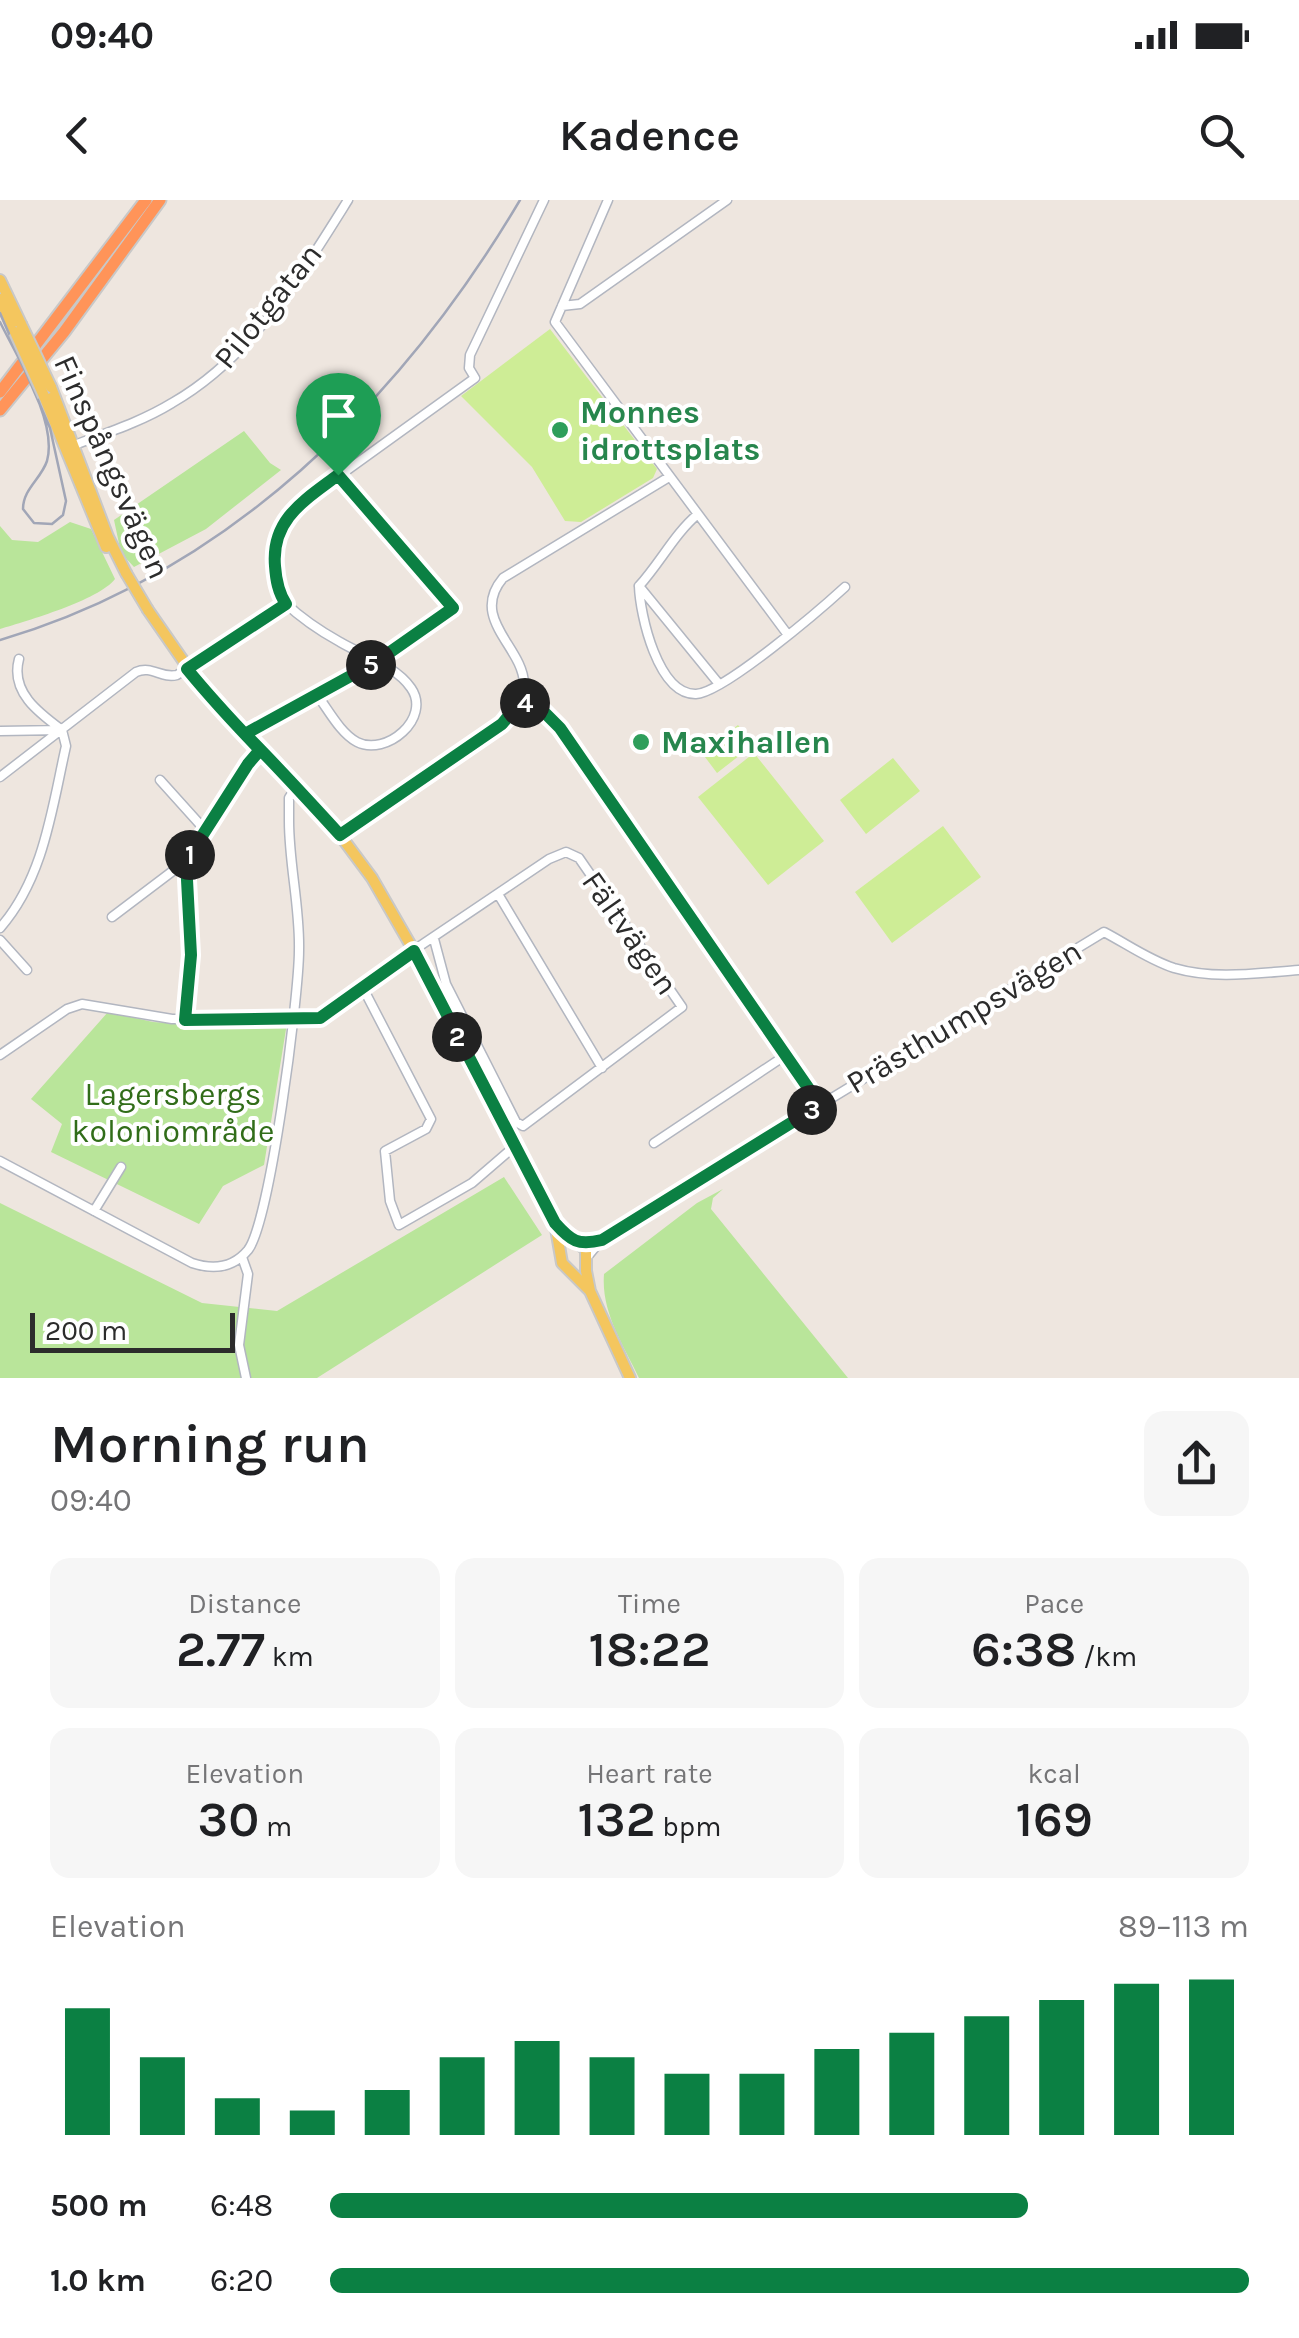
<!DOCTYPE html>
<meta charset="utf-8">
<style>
body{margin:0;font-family:Karla,sans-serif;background:#f6f6f6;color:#202124;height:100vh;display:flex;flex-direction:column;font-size:38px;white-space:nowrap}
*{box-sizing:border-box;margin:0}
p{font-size:32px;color:#757577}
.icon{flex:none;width:55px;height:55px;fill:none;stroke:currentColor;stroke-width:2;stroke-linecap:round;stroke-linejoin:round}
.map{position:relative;height:1178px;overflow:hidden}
.drawer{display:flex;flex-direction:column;background:#fff;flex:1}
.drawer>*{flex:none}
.scale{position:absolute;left:30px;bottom:25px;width:205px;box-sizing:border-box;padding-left:10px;border:5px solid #2c2c2c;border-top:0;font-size:28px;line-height:35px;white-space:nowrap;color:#2c2c2c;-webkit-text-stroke:8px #fff;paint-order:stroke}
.pin{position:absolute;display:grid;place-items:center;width:85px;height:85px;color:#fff;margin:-102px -42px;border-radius:50% 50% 50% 0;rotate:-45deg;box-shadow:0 0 10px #0007}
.pin .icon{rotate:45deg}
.km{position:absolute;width:50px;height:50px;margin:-25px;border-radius:50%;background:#222;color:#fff;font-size:28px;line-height:50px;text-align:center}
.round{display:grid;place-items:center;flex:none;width:105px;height:105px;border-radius:20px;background:#f6f6f6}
.headline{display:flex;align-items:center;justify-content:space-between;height:170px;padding:0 50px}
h1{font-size:55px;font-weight:600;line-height:75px}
.figures{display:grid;grid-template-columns:repeat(3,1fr);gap:15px;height:170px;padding:10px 50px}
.figures div{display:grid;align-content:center;border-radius:20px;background:#f6f6f6;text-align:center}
.figures b{font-size:50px;font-weight:600}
.figures small{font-size:28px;font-weight:400}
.figures p{font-size:28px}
.chart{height:280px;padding:20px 50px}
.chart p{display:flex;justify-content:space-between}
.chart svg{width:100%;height:180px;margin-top:10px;stroke:#0b8043;stroke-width:6}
ul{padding:0 50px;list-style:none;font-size:32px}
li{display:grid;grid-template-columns:160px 120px 1fr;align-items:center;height:75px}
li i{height:25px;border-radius:12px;background:#0b8043}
.status{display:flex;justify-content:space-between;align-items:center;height:70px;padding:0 50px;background:#fff;direction:ltr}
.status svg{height:28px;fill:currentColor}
header{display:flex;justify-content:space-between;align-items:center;height:130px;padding:0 50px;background:#fff;font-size:45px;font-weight:600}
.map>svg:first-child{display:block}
.green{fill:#b9e59a}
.pitch{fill:#ceed96}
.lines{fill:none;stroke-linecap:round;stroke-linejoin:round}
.minor-casing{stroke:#b2b6c0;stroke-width:11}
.major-casing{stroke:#c8c8c8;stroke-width:14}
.highway-casing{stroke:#c8c8c8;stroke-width:15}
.minor{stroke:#fff;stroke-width:8}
.major{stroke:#f4c65e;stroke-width:10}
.highway{stroke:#ff9459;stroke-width:11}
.tram{stroke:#a1a6b7;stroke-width:2.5}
.rail{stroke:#a1a6b7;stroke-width:2.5}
.major-bridge-casing{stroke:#c8c8c8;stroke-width:14;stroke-linecap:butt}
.major-bridge{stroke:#f4c65e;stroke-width:10}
.route-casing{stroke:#fff;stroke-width:20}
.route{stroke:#0b8043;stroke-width:12}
.leisure-dot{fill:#2e9e5b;stroke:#fff;stroke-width:4}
.labels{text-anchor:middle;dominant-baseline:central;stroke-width:8;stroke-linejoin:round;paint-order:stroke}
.street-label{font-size:32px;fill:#2c2c2c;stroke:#fff}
.leisure-label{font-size:32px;font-weight:bold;fill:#27864d;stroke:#fff;text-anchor:start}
.park-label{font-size:32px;fill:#316d19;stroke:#fff}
</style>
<div class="status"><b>09:40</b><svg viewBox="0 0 49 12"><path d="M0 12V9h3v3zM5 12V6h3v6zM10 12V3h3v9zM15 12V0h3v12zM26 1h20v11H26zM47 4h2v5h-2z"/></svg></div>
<header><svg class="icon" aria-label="back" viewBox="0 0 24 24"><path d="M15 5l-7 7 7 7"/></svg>Kadence<svg class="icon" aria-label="search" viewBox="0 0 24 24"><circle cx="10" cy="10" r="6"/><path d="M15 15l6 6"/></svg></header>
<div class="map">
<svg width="1299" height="1178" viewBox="0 0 1299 1178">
<rect width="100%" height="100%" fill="#eee6df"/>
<path class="green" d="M 244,231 L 270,263 L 281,270 L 206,329 L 134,367 L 121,353 L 114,320 Z
M 70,322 L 91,329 L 115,379 C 99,400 27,421 0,429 L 0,326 L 12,340 L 38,342 Z
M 108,812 L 153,822 L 197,825 L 287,823 L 264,965 L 223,986 L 199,1024 L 51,952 L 62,924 L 31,899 Z
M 504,977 L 542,1035 L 317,1178 L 0,1178 L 0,1003 L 202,1103 L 277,1111 Z
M 723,989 L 713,998 L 711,1009 L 848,1178 L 639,1178 C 623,1144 601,1112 604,1074 L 697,1003 Z"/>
<path class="pitch" d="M 550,129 L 657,269 L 653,278 L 581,322 L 565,321 L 532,267 L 461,196 Z
M 738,525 L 753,545 L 717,573 L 702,553 Z
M 754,553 L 824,641 L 768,685 L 698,597 Z
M 893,558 L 920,591 L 866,634 L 840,600 Z
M 943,626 L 981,677 L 892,743 L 855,692 Z"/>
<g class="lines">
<defs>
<path id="minor" d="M 608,0 L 555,122 L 788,435
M 562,106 L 580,104 L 727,0
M 72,246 C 106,233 141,222 172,203 C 251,158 301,75 348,0
M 698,314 C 675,333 660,363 639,386 L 719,484
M 639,386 C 640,415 658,495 696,494 C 723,493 821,409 845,387
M 19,459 C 10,492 39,513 62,530
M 317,495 C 328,509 340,533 357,542 C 386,557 432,518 411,488 C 396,466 362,455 340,442 C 320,431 300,417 284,402 C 269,371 272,331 296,307 L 475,178 L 469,168 L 470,155 L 544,0
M 519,502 L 544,511 L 560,528 L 820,905
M 0,531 L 62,530
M 245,535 L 376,462 L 453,408 L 338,275
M 0,577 L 136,472 C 152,465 161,479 177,475 L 286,404
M 160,580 L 205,630
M 340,635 L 494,529 C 577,467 456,434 503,378 L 669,277
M 498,694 L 602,868
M 112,717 L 186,661
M 0,728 C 44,678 52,608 66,546 L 62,530
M 0,740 L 27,770
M 363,788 L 431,919 L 426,929 L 385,951 L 390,1001 L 399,1025 L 472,983 L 515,946
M 185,820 L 191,755 L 186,661 L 248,564 L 261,550
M 0,855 L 67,809 L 82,804 L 172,819 L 306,819 L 331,812 L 408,754 L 549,659 L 566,652 L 579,658 L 682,807 L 523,926 L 516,922 L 446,784 L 434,739
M 654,943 L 786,855
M 0,961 L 192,1063 C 213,1070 233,1068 248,1050 C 270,1022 299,796 299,750 C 300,707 289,664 289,621 L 289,598 L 296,587
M 94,1011 L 121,967
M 588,1056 L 601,1040 L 622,1026 L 1104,732 C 1127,744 1149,760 1174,768 C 1215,780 1258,773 1299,770
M 242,1057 L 248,1074 L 239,1145 L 246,1178"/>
<path id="major" d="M 0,80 L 21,124
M 0,99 L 15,132
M 51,187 L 108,337 L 126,373
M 44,196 L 106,347
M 148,410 L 200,485 L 340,635 L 372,678 L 414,751 L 555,1023 L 562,1063 L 590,1091
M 559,1027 L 586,1050 L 586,1071 L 590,1091 L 630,1178"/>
<path id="highway" d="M 0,192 L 146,0
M 0,210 L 64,132 L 160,0"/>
</defs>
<use href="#minor" class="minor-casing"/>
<use href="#major" class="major-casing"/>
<use href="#highway" class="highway-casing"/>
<use href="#minor" class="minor"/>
<use href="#major" class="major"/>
<use href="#highway" class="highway"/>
<path class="tram" d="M 0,113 L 50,228 L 66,301 L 63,315 L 52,324 L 34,323 L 23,309 C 23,289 41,279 47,261 C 58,222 17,157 0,122"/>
<path class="rail" d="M 0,440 C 228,373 401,201 520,0"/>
<defs>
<path id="major-bridge" d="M 21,124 L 51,187
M 15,132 L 44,196
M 126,373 L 148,410"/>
</defs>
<use href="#major-bridge" class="major-bridge-casing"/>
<use href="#major-bridge" class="major-bridge"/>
</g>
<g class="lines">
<defs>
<path id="route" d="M 338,275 C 305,300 271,319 275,366 C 276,380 278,392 286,404 L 187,469 C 210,497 235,524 260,550 L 248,564 L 186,661 L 191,755 L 185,820 L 320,818 L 414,751 L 555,1023 C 571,1041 578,1046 602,1040 L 820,905 L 560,528 L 544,512 L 520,502 L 502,524 L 340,635 C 309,601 278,567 245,534 L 376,462 L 453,408 L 338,275"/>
</defs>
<use href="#route" class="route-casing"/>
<use href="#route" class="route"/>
</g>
<g class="leisure-dot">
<circle cx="560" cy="230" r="10"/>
<circle cx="641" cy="542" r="10"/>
</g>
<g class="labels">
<g class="street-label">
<text transform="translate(268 106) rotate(-51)">Pilotgatan</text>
<text transform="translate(112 267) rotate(66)">Finspångsvägen</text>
<text transform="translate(630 733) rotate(55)">Fältvägen</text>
<text transform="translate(964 817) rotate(-31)">Prästhumpsvägen</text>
</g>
<g class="leisure-label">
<text x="580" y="212">Monnes<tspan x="580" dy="37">idrottsplats</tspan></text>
<text x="661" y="542">Maxihallen</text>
</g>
<g class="park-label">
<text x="173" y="894">Lagersbergs<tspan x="173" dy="37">koloniområde</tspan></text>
</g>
</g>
</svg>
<div class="scale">200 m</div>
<div class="pin" style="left:338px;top:275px;background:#1e9e55"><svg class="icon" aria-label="arrive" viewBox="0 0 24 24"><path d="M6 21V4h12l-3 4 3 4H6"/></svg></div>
<b class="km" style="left:190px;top:655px">1</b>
<b class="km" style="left:457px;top:837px">2</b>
<b class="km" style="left:812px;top:910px">3</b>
<b class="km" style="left:525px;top:503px">4</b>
<b class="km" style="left:371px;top:465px">5</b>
</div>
<section class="drawer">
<div class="headline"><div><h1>Morning run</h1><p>09:40</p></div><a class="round"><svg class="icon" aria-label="share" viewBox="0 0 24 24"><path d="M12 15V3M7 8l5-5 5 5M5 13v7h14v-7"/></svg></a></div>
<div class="figures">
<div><p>Distance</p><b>2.77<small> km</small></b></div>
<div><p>Time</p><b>18:22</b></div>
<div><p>Pace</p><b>6:38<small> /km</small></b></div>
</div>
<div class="figures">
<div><p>Elevation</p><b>30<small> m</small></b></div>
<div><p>Heart rate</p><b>132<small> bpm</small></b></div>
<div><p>kcal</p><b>169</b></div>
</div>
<div class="chart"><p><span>Elevation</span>89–113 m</p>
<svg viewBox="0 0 160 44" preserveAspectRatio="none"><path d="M5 44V13M15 44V25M25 44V35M35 44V38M45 44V33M55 44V25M65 44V21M75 44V25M85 44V29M95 44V29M105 44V23M115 44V19M125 44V15M135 44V11M145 44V7M155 44V6"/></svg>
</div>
<ul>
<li><b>500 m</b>6:48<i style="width:76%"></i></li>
<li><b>1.0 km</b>6:20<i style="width:100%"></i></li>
</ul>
</section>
